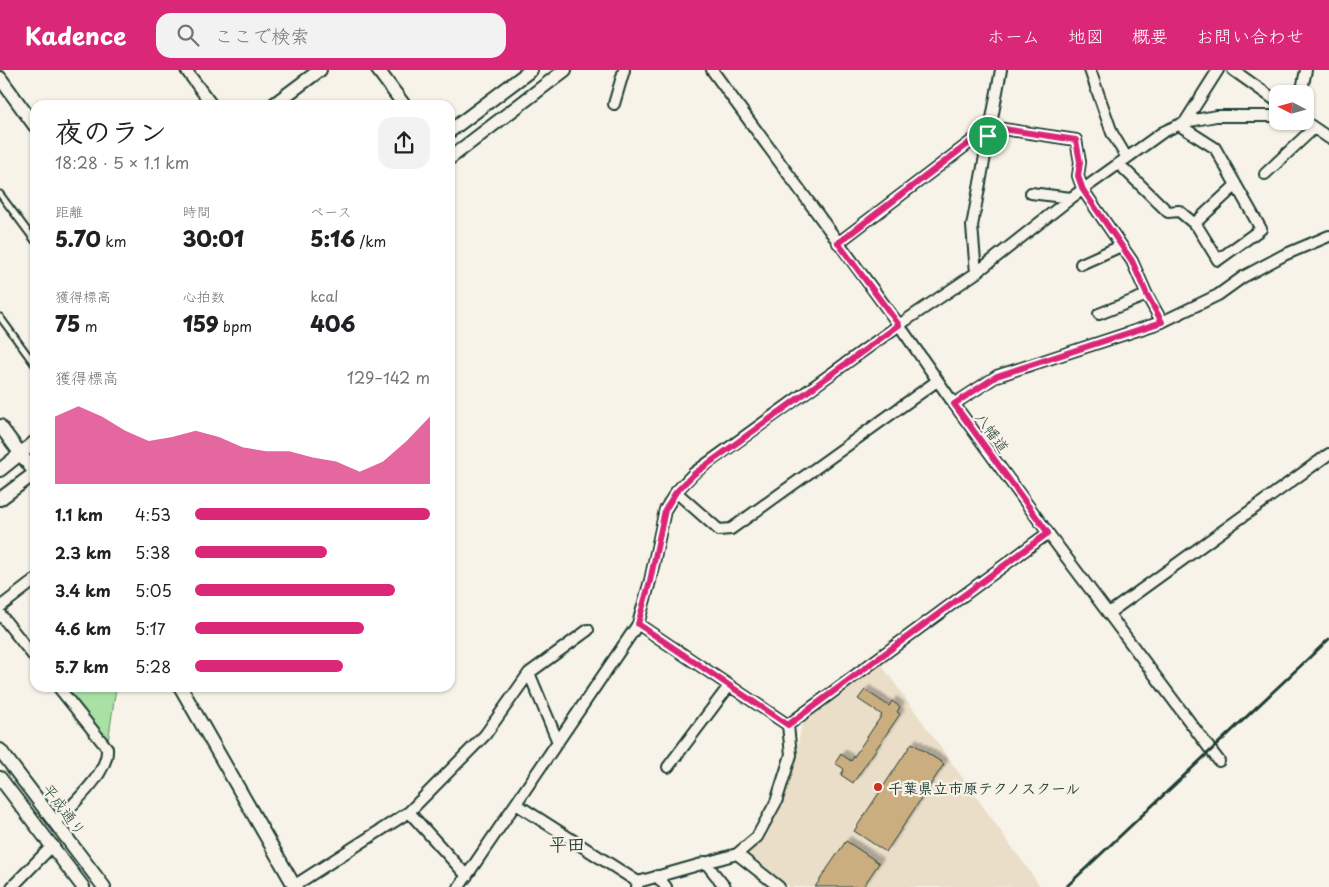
<!DOCTYPE html>
<html lang="ja">
<meta charset="utf-8">
<style>
body{margin:0;font-family:"Playpen Sans","Klee One",sans-serif;background:#f2f2f2;color:#202124;height:100vh;display:flex;flex-direction:column;font-size:19px;white-space:nowrap}
*{box-sizing:border-box;margin:0}
p{font-size:16px;color:#757577}
.icon{flex:none;width:28px;height:28px;fill:none;stroke:currentColor;stroke-width:2;stroke-linecap:round;stroke-linejoin:round}
.map{position:relative;flex:1;overflow:hidden}
.drawer{position:absolute;left:30px;top:30px;width:425px;height:592px;display:flex;flex-direction:column;background:#fff;border-radius:15px;box-shadow:0 1px 4px #0004}
.drawer>*{flex:none}
.needle{width:32px;rotate:276deg}
.fabs{position:absolute;left:1269px;top:15px;display:grid;gap:10px}
.fabs a{display:grid;place-items:center;width:45px;height:45px;border-radius:10px;background:#fff;box-shadow:0 1px 4px #0004;font-size:25px}
.pin{position:absolute;display:grid;place-items:center;width:42px;height:42px;color:#fff;margin:-21px;border:2px solid #fff;border-radius:50%;box-shadow:0 1px 5px #0007}
.round{display:grid;place-items:center;flex:none;width:52px;height:52px;border-radius:15px;background:#f2f2f2}
.summary{display:flex;align-items:center;justify-content:space-between;height:85px;padding:0 25px}
h1{font-size:28px;font-weight:800;line-height:38px}
.figures{display:grid;grid-template-columns:repeat(3,1fr);gap:8px;height:85px;padding:5px 25px}
.figures div{display:grid;align-content:center}
.figures b{font-size:21px;font-weight:800}
.figures small{font-size:14px;font-weight:400}
.figures p{font-size:14px}
.chart{height:140px;padding:10px 25px}
.chart p{display:flex;justify-content:space-between}
.chart svg{width:100%;height:90px;margin-top:5px;fill:#db2777;opacity:.7}
ul{padding:0 25px;list-style:none;font-size:16px}
li{display:grid;grid-template-columns:80px 60px 1fr;align-items:center;height:38px}
li i{height:12px;border-radius:6px;background:#db2777}
header{display:flex;align-items:center;gap:30px;box-sizing:border-box;height:70px;padding:0 25px;background:#db2777;color:#fff}
header strong{font-size:24px}
nav{display:flex;gap:28px;margin-inline-start:auto;font-size:18px}
.search{width:350px;height:45px;background:#f2f2f2;display:flex;align-items:center;gap:12px;box-sizing:border-box;padding:0 18px;border-radius:15px;color:#757577;font-size:19px}
.map>svg:first-child{display:block}
.built{fill:#eadec9}
.green{fill:#a9e0a4;stroke:#648e6c}
.building{fill:#cbae80;stroke:#1f3d34;filter:url(#shadow)}
.lines{fill:none;stroke-linecap:round;stroke-linejoin:round}
.service-casing{stroke:#1f3d34;stroke-width:9}
.minor-casing{stroke:#1f3d34;stroke-width:14}
.tertiary-casing{stroke:#1f3d34;stroke-width:16}
.service{stroke:#f7f3e8;stroke-width:5}
.minor{stroke:#f7f3e8;stroke-width:10}
.tertiary{stroke:#f7f3e8;stroke-width:12}
.rail{stroke:#1f3d34;stroke-width:3}
.route-casing{stroke:#fff;stroke-width:10}
.route{stroke:#db2777;stroke-width:6}
.poi-dot{fill:#c8321e;stroke:#f7f3e8;stroke-width:2}
.labels{text-anchor:middle;dominant-baseline:central;stroke-width:4.5;stroke-linejoin:round;paint-order:stroke}
.street-label{font-size:15px;fill:#1f3d34;stroke:#f7f3e8}
.poi-label{font-size:15px;font-weight:bold;fill:#1f3d34;stroke:#f7f3e8;text-anchor:start}
.quarter-label{font-size:18px;font-weight:bold;fill:#1f3d34;stroke:#f7f3e8}
</style>
<header>
<strong>Kadence</strong>
<div class="search"><svg class="icon" aria-label="search" viewBox="0 0 24 24"><circle cx="10" cy="10" r="6"/><path d="M15 15l6 6"/></svg>ここで検索</div>
<nav><a>ホーム</a><a>地図</a><a>概要</a><a>お問い合わせ</a></nav>
</header>
<div class="map">
<svg width="1329" height="817" viewBox="0 0 1329 817">
<defs>
<filter id="shadow"><feDropShadow dx="4.5" dy="-4.5" stdDeviation="1" flood-color="#0004"/></filter>
</defs>
<rect width="100%" height="100%" fill="#f7f3e8"/>
<filter id="ink" filterUnits="userSpaceOnUse"><feTurbulence type="fractalNoise" baseFrequency=".02" numOctaves="2"/><feDisplacementMap in="SourceGraphic" scale="10" xChannelSelector="R" yChannelSelector="G"/><feConvolveMatrix kernelMatrix="1 2 1 2 8 2 1 2 1" color-interpolation-filters="sRGB"/></filter>
<g filter="url(#ink)">
<path class="built" d="M 881,594 L 1040,816 L 1039,817 L 790,817 L 748,783 L 764,765 L 773,750 L 792,705 L 802,654 Z"/>
<path class="green" d="M 59,618 L 116,618 L 107,678 Z"/>
<path class="building" d="M 865,620 L 889,636 L 892,631 L 900,637 L 897,642 L 900,644 L 853,713 L 841,705 L 844,699 L 835,693 L 841,684 L 851,691 L 882,645 L 858,629 Z
M 912,673 L 944,694 L 886,782 L 854,761 Z
M 846,771 L 879,793 L 863,817 L 815,817 Z"/>
<g class="lines">
<defs>
<path id="service" d="M 0,124 L 35,171
M 0,247 L 35,295"/>
<path id="minor" d="M 186,0 L 212,35
M 712,0 L 899,255 L 954,334 L 1048,463 L 1219,691
M 1090,0 L 1112,63 L 1127,88
M 1233,0 L 1278,32
M 1301,24 L 1306,0
M 614,34 L 624,0
M 1304,51 L 1329,68
M 1185,52 L 1218,0
M 990,57 L 1076,70 L 1080,92 L 1078,106 L 1083,120 L 1132,191 L 1147,225 L 1162,252
M 1119,94 L 1168,142 L 1179,141 L 1197,156 L 1218,190 L 1261,159 L 1215,78 L 1179,55
M 1265,104 L 1314,58
M 1031,123 L 1071,128
M 1194,154 L 1236,115
M 838,173 L 977,67 L 988,66
M 1081,194 L 1121,176
M 976,203 L 972,156 L 1001,0
M 1099,244 L 1147,225
M 954,334 L 997,306 L 1162,252 L 1218,225 L 1243,207 L 1284,185 L 1329,166
M 676,422 L 719,460 L 731,459 L 937,311
M 0,537 L 35,510
M 1109,543 L 1329,384
M 0,544 L 35,588
M 638,554 L 788,655
M 529,603 L 558,672
M 788,655 L 1048,463
M 668,697 L 729,616
M 516,734 L 638,812
M 409,742 L 467,806
M 55,753 C 72,734 109,704 107,678 L 59,618
M 737,784 L 779,817
M 705,792 L 725,817
M 657,806 L 666,817
M 12,817 L 53,775
M 292,817 L 409,742 L 485,665 L 529,603 L 588,560
M 459,817 L 638,554 L 650,511 L 665,440 L 676,422 L 694,403 L 899,255 L 976,203 L 1071,128 L 1163,62 L 1185,52 L 1216,46 L 1278,46
M 637,817 L 638,812 L 737,784 L 757,767 L 776,732 L 791,685 L 788,655"/>
<path id="tertiary" d="M 378,0 L 404,35
M 0,8 L 35,56
M 273,35 L 320,0
M 450,61 L 531,0
M 450,88 L 565,0
M 0,356 L 35,403 L 0,429
M 0,400 L 35,372
M 181,618 L 295,817
M 0,680 L 104,817
M 0,708 L 83,817"/>
</defs>
<use href="#service" class="service-casing"/>
<use href="#minor" class="minor-casing"/>
<use href="#tertiary" class="tertiary-casing"/>
<use href="#service" class="service"/>
<use href="#minor" class="minor"/>
<use href="#tertiary" class="tertiary"/>
<path class="rail" d="M 1066,817 L 1329,569"/>
</g>
</g>
<g class="lines" filter="url(#ink)">
<defs>
<path id="route" d="M 990,57 L 1076,70 L 1080,92 L 1078,106 L 1083,120 L 1132,191 L 1147,225 L 1162,252 L 997,306 L 954,334 L 1048,463 L 788,655 L 638,554 L 650,511 L 665,440 L 676,422 L 694,404 L 899,255 L 838,173 L 977,67 L 988,66 Z"/>
</defs>
<use href="#route" class="route-casing"/>
<use href="#route" class="route"/>
</g>
<circle class="poi-dot" cx="878" cy="717" r="5"/>
<g class="labels">
<g class="street-label">
<text transform="translate(993 362) rotate(54)">八幡道</text>
<text transform="translate(65 739) rotate(53)">平成通り</text>
</g>
<g class="poi-label">
<text x="888" y="717">千葉県立市原テクノスクール</text>
</g>
<g class="quarter-label">
<text x="567" y="773">平田</text>
</g>
</g>
</svg>
<div class="fabs">
<a><svg class="needle" viewBox="-14 -14 28 28"><path d="M0-13l5 13h-10z" fill="#e53935"/><path d="M0 13l5-13h-10z" fill="#757577"/></svg></a>
</div>
<div class="pin" style="left:988px;top:66px;background:#1e9e55"><svg class="icon" aria-label="arrive" viewBox="0 0 24 24"><path d="M6 21V4h12l-3 4 3 4H6"/></svg></div>
<section class="drawer">
<div class="summary"><div><h1>夜のラン</h1><p>18:28 · 5 × 1.1 km</p></div><a class="round"><svg class="icon" aria-label="share" viewBox="0 0 24 24"><path d="M12 15V3M7 8l5-5 5 5M5 13v7h14v-7"/></svg></a></div>
<div class="figures">
<div><p>距離</p><b>5.70<small> km</small></b></div>
<div><p>時間</p><b>30:01</b></div>
<div><p>ペース</p><b>5:16<small> /km</small></b></div>
</div>
<div class="figures">
<div><p>獲得標高</p><b>75<small> m</small></b></div>
<div><p>心拍数</p><b>159<small> bpm</small></b></div>
<div><p>kcal</p><b>406</b></div>
</div>
<div class="chart"><p><span>獲得標高</span>129–142 m</p>
<svg viewBox="0 0 160 44" preserveAspectRatio="none"><path d="M0 44V11L10 6L20 11L30 18L40 23L50 21L60 18L70 21L80 26L90 28L100 28L110 31L120 33L130 38L140 33L150 23L160 11V44z"/></svg>
</div>
<ul>
<li><b>1.1 km</b>4:53<i style="width:100%"></i></li>
<li><b>2.3 km</b>5:38<i style="width:56%"></i></li>
<li><b>3.4 km</b>5:05<i style="width:85%"></i></li>
<li><b>4.6 km</b>5:17<i style="width:72%"></i></li>
<li><b>5.7 km</b>5:28<i style="width:63%"></i></li>
</ul>
</section>
</div>
